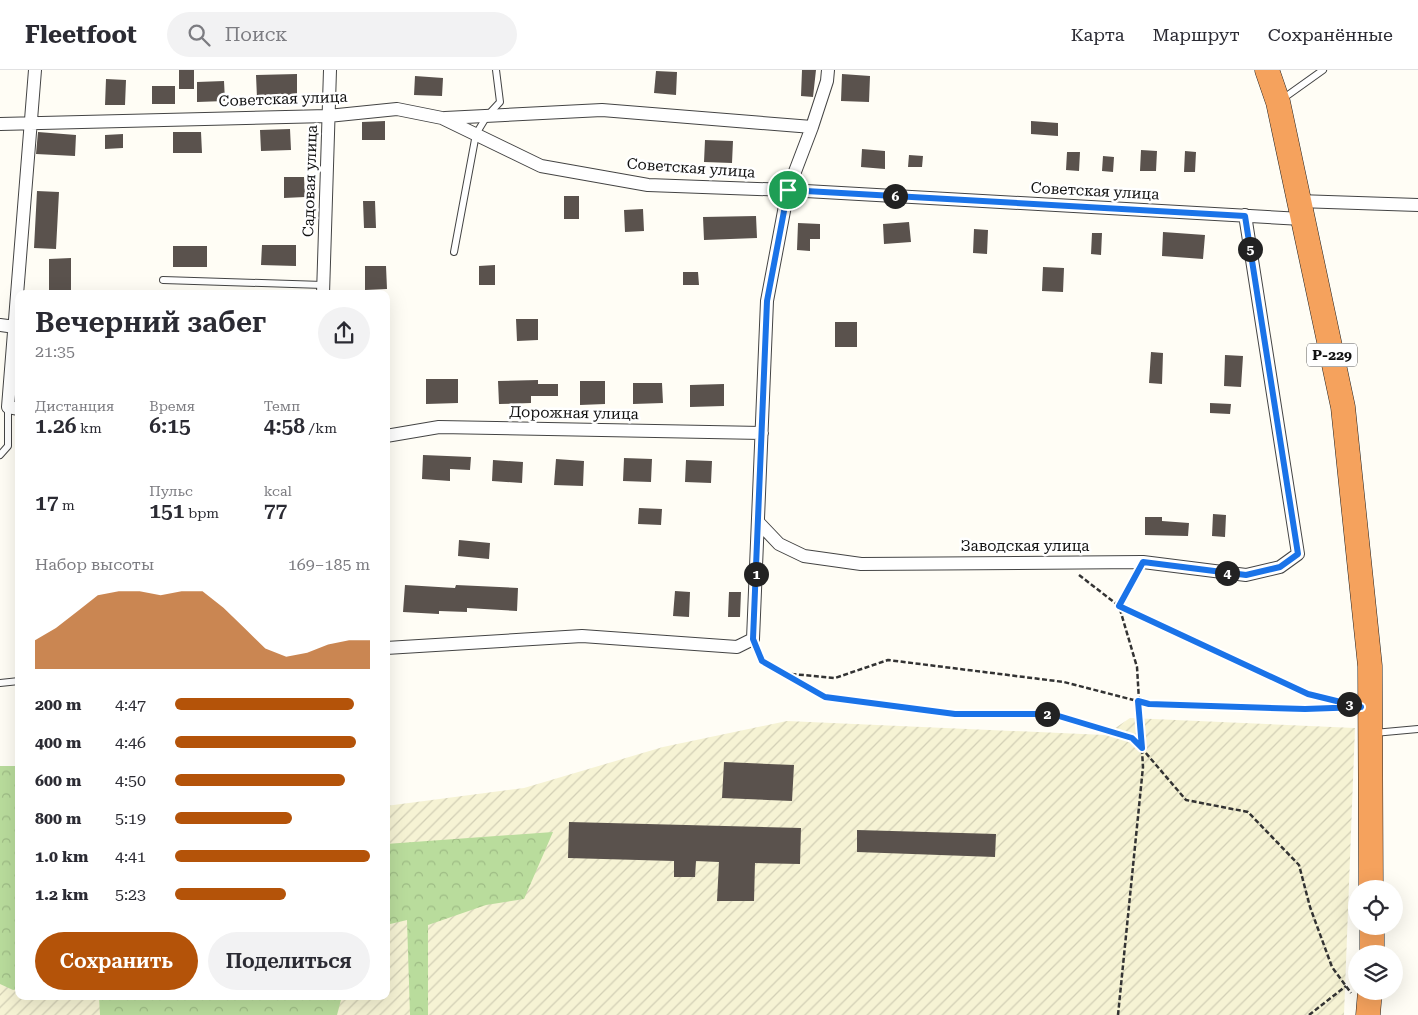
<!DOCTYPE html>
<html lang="ru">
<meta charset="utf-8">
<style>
body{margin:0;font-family:"Roboto Serif",serif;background:#f2f2f3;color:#2b2b33;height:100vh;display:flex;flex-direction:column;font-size:19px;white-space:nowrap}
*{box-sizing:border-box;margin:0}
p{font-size:16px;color:#7c7c81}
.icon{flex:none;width:28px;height:28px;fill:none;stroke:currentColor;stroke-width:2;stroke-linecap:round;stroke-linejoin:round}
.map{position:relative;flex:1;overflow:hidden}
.side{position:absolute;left:15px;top:220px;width:375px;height:710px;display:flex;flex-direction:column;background:#fff;border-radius:10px;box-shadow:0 5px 20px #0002}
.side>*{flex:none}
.buttons{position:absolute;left:1348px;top:810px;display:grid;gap:10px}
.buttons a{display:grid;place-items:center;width:55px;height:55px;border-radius:50%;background:#fff;box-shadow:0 5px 20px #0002;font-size:25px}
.pin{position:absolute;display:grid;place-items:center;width:42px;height:42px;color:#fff;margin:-21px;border:2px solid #fff;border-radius:50%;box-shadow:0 1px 5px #0007}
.km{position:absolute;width:25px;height:25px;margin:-12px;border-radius:50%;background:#222;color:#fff;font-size:14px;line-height:25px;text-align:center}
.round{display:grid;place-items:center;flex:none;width:52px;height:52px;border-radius:26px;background:#f2f2f3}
.headline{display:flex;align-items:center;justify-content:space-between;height:85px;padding:0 20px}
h1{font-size:28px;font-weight:600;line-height:38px}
.metrics{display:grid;grid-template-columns:repeat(3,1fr);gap:8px;height:85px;padding:5px 20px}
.metrics div{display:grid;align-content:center}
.metrics b{font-size:21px;font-weight:600}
.metrics small{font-size:14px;font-weight:400}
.metrics p{font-size:14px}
.chart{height:140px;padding:10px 20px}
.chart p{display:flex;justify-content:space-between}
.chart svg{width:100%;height:90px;margin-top:5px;fill:#b45309;opacity:.7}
.cta{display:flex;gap:10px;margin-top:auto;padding:10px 20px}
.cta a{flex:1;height:58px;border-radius:30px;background:#b45309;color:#fff;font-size:20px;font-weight:600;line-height:58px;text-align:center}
.cta a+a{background:#f2f2f3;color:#2b2b33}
ul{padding:0 20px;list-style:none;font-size:16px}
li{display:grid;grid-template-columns:80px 60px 1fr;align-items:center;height:38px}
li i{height:12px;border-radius:6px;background:#b45309}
header{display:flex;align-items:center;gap:30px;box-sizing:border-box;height:70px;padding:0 25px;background:#fff;border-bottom:1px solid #e1e1e2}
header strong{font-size:24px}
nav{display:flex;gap:28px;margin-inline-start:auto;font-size:18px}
.search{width:350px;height:45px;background:#f2f2f3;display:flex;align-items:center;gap:12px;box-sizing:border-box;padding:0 18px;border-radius:28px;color:#7c7c81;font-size:19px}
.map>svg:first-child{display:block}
.farmland{fill:url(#farmland-furrows)}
.forest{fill:url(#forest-crowns)}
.building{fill:#5a524d}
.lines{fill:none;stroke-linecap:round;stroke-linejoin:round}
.lane-casing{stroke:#444;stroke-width:8}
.street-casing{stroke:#444;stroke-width:14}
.highway-casing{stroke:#222;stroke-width:25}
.path{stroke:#333;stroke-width:2.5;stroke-dasharray:5 2.5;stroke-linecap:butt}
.lane{stroke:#fff;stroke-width:6}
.street{stroke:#fff;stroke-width:12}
.highway{stroke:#f5a25d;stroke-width:24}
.route-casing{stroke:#fff;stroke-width:10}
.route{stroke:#1a73e8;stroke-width:6}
.labels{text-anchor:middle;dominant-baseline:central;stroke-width:5;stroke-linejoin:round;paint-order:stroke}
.shield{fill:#fff;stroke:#585858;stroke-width:1}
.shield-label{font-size:14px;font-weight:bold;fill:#111}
.street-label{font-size:15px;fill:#111;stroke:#fff}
</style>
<header>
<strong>Fleetfoot</strong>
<div class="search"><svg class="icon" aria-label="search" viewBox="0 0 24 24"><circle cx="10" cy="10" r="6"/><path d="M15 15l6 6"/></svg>Поиск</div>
<nav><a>Карта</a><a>Маршрут</a><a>Сохранённые</a></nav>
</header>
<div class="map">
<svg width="1418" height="945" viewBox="0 0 1418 945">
<defs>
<pattern id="farmland-furrows" width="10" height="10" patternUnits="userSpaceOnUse" patternTransform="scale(1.25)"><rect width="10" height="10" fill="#f6f3d4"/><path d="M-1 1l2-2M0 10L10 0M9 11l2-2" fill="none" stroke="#d2cfb5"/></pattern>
<pattern id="forest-crowns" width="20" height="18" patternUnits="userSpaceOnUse" patternTransform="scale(1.25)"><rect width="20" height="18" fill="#b9dc9c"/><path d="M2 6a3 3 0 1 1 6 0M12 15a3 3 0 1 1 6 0" fill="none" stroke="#9ebc85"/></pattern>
</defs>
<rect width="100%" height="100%" fill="#fffdf5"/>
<path class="farmland" d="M 1130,648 L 1355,658 L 1344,945 L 0,945 L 0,782 L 19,781 L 19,926 L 386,926 L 386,736 L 524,718 L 663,677 L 787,651 L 1105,665 Z"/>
<path class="forest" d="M 0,696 L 19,696 L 19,919 L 13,920 L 0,914 Z
M 553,762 L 524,829 L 486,835 L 428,855 L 428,945 L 410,945 L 407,850 L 386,855 L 386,774 Z
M 99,926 L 342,926 L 337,945 L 100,945 Z"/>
<path class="building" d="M 179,0 L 194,0 L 194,19 L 179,19 Z
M 802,0 L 816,0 L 813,27 L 801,26 Z
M 656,1 L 677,2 L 676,25 L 654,23 Z
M 297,4 L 297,28 L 257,28 L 256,5 Z
M 842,4 L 870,6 L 869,32 L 841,31 Z
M 415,6 L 443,8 L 442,26 L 414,25 Z
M 106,9 L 126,10 L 125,35 L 105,35 Z
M 224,11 L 225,31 L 197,32 L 197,12 Z
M 152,16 L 175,16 L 175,34 L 152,34 Z
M 385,51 L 385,70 L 362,70 L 362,52 Z
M 1031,51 L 1058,53 L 1058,66 L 1031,64 Z
M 290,59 L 291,80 L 261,81 L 260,60 Z
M 38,62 L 76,65 L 75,86 L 36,84 Z
M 173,62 L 201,62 L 202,83 L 173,83 Z
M 123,64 L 123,78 L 105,79 L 105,65 Z
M 705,70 L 733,71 L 732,93 L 704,92 Z
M 862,79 L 885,81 L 885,99 L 861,97 Z
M 1141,80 L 1157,81 L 1156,101 L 1140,101 Z
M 1185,81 L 1196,82 L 1195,102 L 1184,102 Z
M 1067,82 L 1080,82 L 1079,101 L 1066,100 Z
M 909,85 L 923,86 L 922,97 L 908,97 Z
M 1103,86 L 1114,87 L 1113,102 L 1102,101 Z
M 284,107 L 304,107 L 305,127 L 284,128 Z
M 37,121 L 59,122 L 56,179 L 34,178 Z
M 564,126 L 579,126 L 579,149 L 564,149 Z
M 363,131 L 375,131 L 376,158 L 364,158 Z
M 643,139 L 644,161 L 625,162 L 624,140 Z
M 756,146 L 757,168 L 704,170 L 703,147 Z
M 909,152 L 911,172 L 884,174 L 883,154 Z
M 798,153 L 820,154 L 820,169 L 810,169 L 810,181 L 797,180 Z
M 974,159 L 988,160 L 987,184 L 973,183 Z
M 1163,162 L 1205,165 L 1203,189 L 1162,186 Z
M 1092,163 L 1102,163 L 1101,185 L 1091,184 Z
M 262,175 L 296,175 L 296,196 L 261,195 Z
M 173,176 L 207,176 L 207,197 L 173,197 Z
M 71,188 L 71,224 L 49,224 L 49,189 Z
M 495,195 L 495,215 L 479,215 L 479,196 Z
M 365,196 L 386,196 L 387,219 L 365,220 Z
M 1043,197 L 1064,198 L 1063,222 L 1042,221 Z
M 683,202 L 698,202 L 699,215 L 683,215 Z
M 516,249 L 538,249 L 538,270 L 517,271 Z
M 835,252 L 857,252 L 857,277 L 835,277 Z
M 1151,282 L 1163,283 L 1162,314 L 1149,313 Z
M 1225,285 L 1243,286 L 1241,317 L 1224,316 Z
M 426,309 L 458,309 L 458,333 L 426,334 Z
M 538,310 L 538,314 L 558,314 L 558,326 L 531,326 L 531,333 L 499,334 L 498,311 Z
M 580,311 L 605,311 L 605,334 L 580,335 Z
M 633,313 L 662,313 L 663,333 L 633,334 Z
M 724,314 L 724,336 L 690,337 L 690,315 Z
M 1210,333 L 1231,334 L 1230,344 L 1210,343 Z
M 423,385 L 471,387 L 470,400 L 450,399 L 450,411 L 422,409 Z
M 624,388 L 652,389 L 651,412 L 623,411 Z
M 556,389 L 584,391 L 583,416 L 554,415 Z
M 493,390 L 523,392 L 522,413 L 492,411 Z
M 686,390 L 712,391 L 711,413 L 685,412 Z
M 639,438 L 662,439 L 661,455 L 638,454 Z
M 1213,444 L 1226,445 L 1225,467 L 1212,466 Z
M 1145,447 L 1162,447 L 1162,451 L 1189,453 L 1188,466 L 1145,465 Z
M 459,470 L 490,473 L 489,489 L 458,486 Z
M 405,515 L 455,518 L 456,515 L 518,518 L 517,541 L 467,538 L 467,542 L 439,541 L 439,544 L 403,542 Z
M 675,521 L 690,522 L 689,547 L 673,546 Z
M 729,522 L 741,522 L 740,547 L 728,547 Z
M 724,692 L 794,695 L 792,731 L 722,728 Z
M 569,752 L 801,758 L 800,794 L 755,793 L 754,831 L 717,831 L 719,792 L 696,791 L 695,807 L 674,807 L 674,791 L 568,788 Z
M 857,760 L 996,764 L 995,787 L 857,782 Z"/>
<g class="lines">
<defs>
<path id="lane" d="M 1281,30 L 1323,0
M 454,182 L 476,64 L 487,46 L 500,32 L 496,0
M 163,210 L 323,215
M 0,385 L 8,376 L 8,337
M 0,613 L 19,611
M 1374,663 L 1418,659"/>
<path id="street" d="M 445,48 L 602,40 L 812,57
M 0,54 L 328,46 L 397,39 L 442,48 L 541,96 L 648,115 L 788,120 L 1302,149
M 1298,131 L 1418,135
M 323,224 L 330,0
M 0,255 L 15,257
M 19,339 L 8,337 L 35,0
M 386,366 L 439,357 L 762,363
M 759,453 L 779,474 L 804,486 L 861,494 L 1143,492 L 1246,505 L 1280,497 L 1298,484 L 1245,145
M 386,578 L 582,566 L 737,577 L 753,569 L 767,231 L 788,120 L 812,57 L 827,11 L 828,0"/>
<path id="highway" d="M 1267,0 L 1278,32 L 1343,337 L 1370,596 L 1371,819
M 1372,856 L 1372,884
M 1368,945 L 1370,921"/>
</defs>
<use href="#lane" class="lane-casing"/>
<use href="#street" class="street-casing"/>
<use href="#highway" class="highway-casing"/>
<path class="path" d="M 1079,505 L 1119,536 L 1308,624 L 1353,635
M 757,580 L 762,591 L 781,603 L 835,608 L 888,590 L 1064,612 L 1149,634 L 1305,639 L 1353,637
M 781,603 L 825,627 L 955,644 L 1052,644 L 1133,668 L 1186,730 L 1248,742 L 1299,795 L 1310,837 L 1332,897 L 1351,923
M 1118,945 L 1143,697 L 1137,597 L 1119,536 L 1136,504
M 1309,945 L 1346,916"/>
<use href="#lane" class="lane"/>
<use href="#street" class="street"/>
<use href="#highway" class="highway"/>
</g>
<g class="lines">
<defs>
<path id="route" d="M 788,120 L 1245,146 L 1298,484 L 1280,497 L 1246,505 L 1143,492 L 1119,536 L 1308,624 L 1361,637 L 1305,639 L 1149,634 L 1138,631 L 1142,678 L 1132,668 L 1052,644 L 955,644 L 825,627 L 762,591 L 753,569 L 767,231 Z"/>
</defs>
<use href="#route" class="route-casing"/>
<use href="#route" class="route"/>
</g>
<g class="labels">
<rect class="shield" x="1307" y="273.5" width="50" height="23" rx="4"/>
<g class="shield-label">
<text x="1332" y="285">Р-229</text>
</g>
<g class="street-label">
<text transform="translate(283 29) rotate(-2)">Советская улица</text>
<text transform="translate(691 98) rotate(4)">Советская улица</text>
<text transform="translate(310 111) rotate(-88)">Садовая улица</text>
<text transform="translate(1095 121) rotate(3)">Советская улица</text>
<text transform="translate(574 343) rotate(1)">Дорожная улица</text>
<text x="1025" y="476">Заводская улица</text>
</g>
</g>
</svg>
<div class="buttons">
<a><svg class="icon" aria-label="locate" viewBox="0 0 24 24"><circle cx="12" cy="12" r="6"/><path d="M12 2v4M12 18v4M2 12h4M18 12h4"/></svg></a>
<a><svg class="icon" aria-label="layers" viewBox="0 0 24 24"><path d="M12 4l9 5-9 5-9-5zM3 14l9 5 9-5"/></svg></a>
</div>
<div class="pin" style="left:788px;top:120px;background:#1e9e55"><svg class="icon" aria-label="arrive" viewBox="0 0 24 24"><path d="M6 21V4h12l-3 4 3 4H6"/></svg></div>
<b class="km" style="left:756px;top:504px">1</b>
<b class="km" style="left:1047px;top:644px">2</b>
<b class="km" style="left:1349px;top:634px">3</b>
<b class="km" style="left:1227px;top:503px">4</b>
<b class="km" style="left:1250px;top:179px">5</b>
<b class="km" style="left:895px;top:126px">6</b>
<section class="side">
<div class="headline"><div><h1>Вечерний забег</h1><p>21:35</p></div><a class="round"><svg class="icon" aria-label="share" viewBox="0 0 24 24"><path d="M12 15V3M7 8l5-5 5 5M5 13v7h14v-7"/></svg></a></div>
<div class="metrics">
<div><p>Дистанция</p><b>1.26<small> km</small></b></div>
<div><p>Время</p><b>6:15</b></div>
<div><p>Темп</p><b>4:58<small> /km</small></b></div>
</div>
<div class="metrics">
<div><b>17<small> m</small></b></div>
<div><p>Пульс</p><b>151<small> bpm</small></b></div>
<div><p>kcal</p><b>77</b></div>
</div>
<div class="chart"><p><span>Набор высоты</span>169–185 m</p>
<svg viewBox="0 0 160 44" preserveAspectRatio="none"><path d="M0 44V30L10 24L20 16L30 8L40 6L50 6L60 8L70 6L80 6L90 14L100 24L110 34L120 38L130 36L140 32L150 30L160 30V44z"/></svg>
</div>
<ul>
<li><b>200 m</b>4:47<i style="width:92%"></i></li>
<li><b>400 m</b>4:46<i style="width:93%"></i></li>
<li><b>600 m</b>4:50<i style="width:87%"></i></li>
<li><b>800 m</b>5:19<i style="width:60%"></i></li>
<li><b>1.0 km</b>4:41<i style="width:100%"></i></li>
<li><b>1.2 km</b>5:23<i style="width:57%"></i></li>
</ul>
<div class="cta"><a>Сохранить</a><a>Поделиться</a></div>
</section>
</div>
